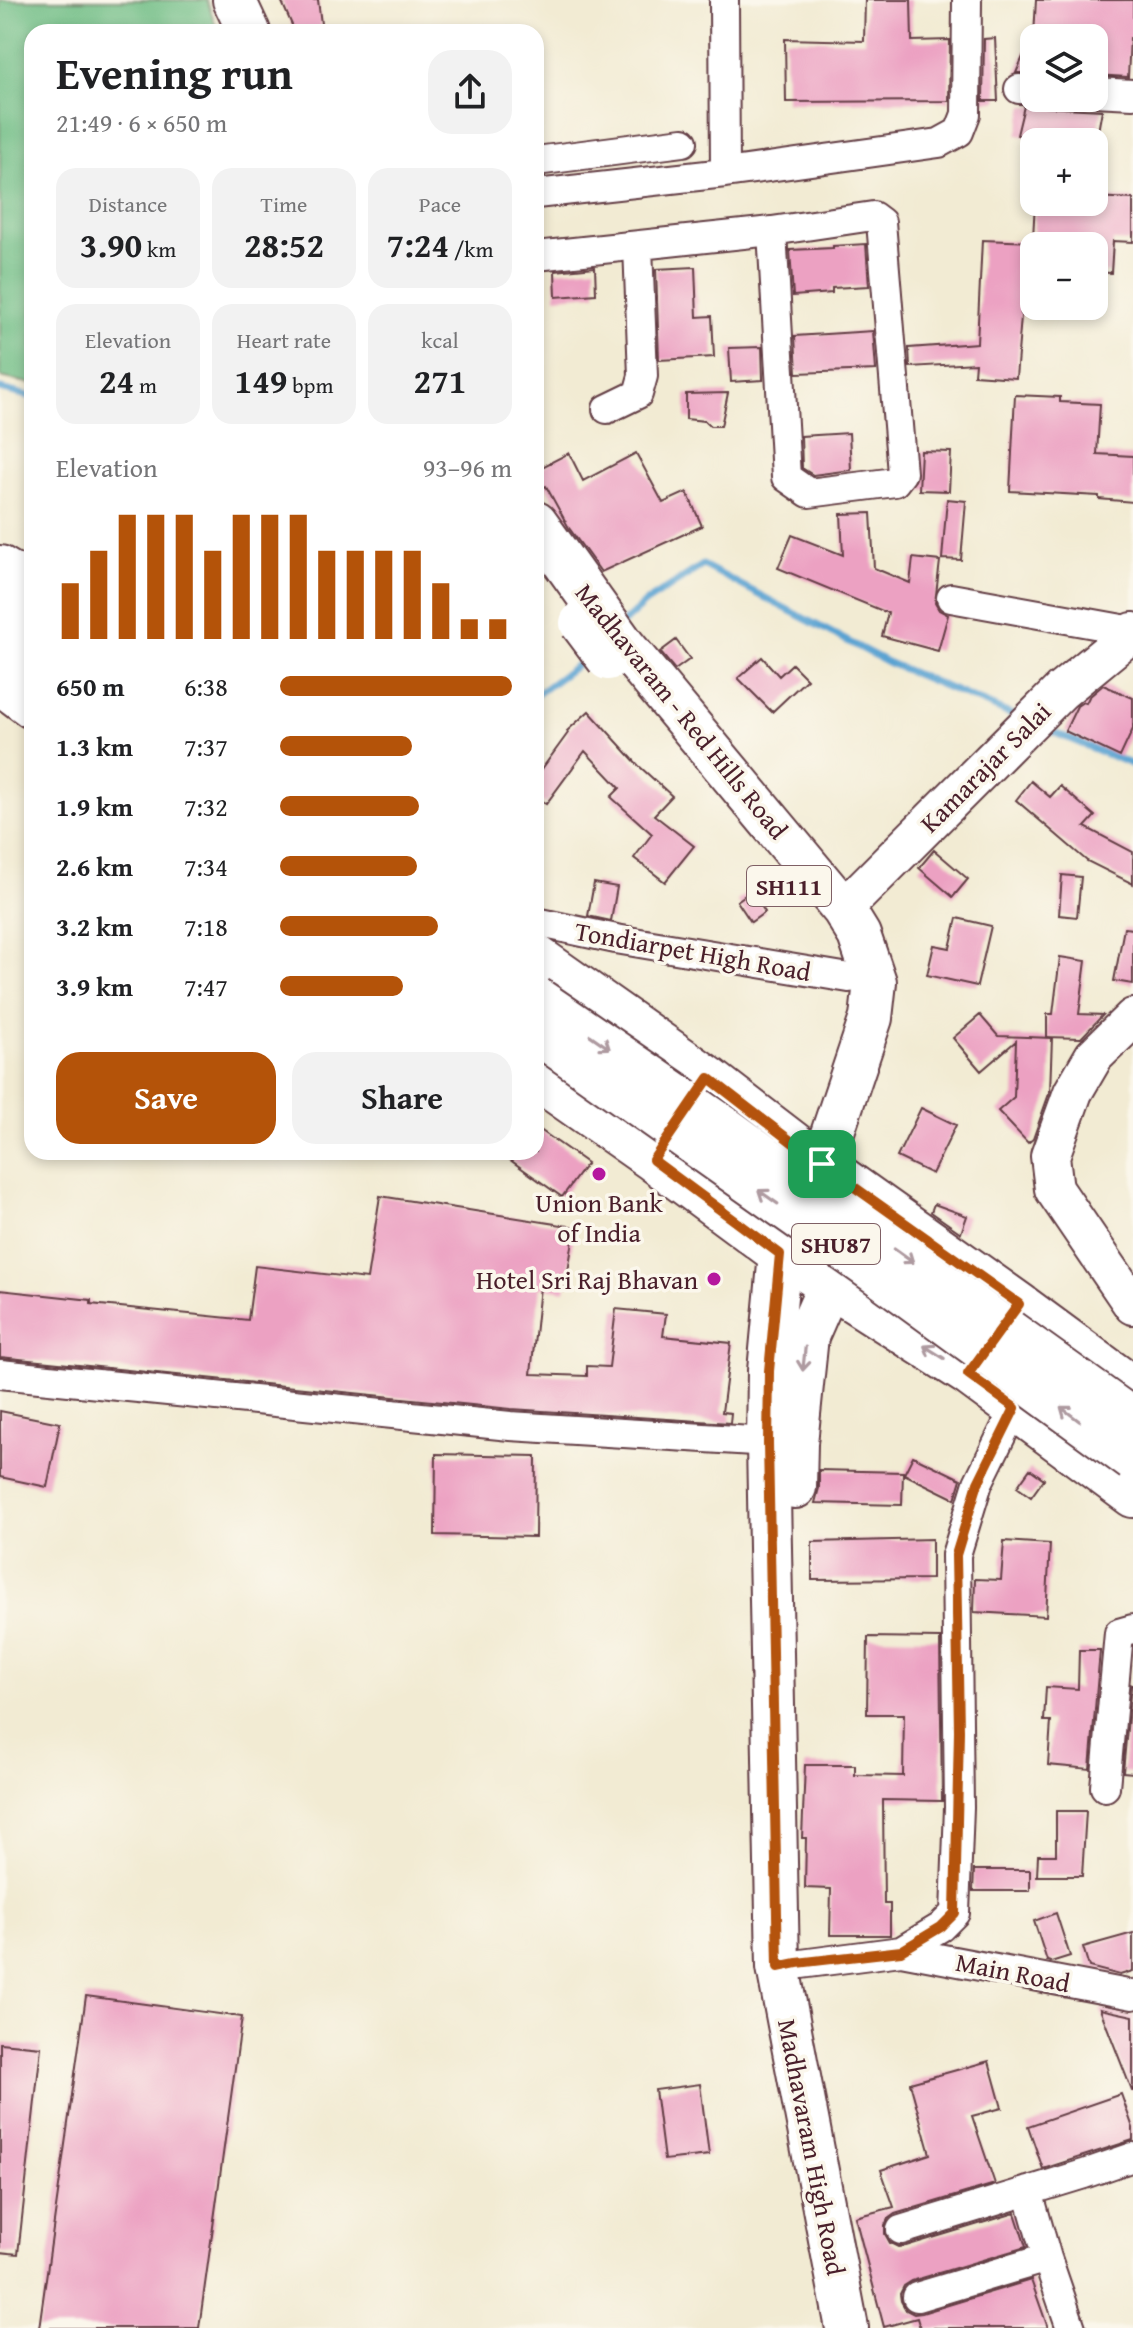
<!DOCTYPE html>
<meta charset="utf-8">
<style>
body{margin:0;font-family:"Gentium Book Plus",serif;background:#f2f2f2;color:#202124;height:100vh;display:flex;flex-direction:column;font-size:30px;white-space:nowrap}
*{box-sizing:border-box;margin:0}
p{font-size:26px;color:#757577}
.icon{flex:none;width:44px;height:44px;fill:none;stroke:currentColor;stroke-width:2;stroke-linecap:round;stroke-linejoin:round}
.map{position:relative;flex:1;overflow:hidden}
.sheet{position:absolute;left:24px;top:24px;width:520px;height:1136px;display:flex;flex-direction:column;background:#fff;border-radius:24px;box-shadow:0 4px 12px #0003}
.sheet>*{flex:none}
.fabs{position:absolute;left:1020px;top:24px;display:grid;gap:16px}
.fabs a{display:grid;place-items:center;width:88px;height:88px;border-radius:16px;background:#fff;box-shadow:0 4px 12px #0003;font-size:40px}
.pin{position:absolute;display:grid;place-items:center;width:68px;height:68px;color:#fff;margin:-34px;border-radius:16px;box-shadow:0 4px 12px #0006}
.round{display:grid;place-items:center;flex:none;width:84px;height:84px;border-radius:24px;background:#f2f2f2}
.overview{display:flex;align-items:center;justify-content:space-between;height:136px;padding:0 32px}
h1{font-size:44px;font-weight:600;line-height:60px}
.metrics{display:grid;grid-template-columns:repeat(3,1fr);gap:12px;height:136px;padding:8px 32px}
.metrics div{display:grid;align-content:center;border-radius:20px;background:#f2f2f2;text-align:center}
.metrics b{font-size:34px;font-weight:600}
.metrics small{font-size:22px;font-weight:400}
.metrics p{font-size:22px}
.chart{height:224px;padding:16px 32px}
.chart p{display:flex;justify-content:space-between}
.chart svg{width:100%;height:144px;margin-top:8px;stroke:#b45309;stroke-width:6}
.button{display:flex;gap:16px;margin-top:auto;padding:16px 32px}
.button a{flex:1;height:92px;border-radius:24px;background:#b45309;color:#fff;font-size:32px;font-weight:600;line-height:92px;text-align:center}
.button a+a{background:#f2f2f2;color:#202124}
ul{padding:0 32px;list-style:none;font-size:26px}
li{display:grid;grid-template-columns:128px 96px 1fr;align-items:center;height:60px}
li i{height:20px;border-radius:10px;background:#b45309}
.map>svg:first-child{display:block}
.forest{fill:#71be86;stroke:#5e6e58;stroke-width:2}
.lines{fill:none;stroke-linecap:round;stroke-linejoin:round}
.stream{stroke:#5aa3d2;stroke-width:7}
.building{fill:#eca1c2}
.street-casing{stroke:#633e44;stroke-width:32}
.secondary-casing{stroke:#633e44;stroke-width:42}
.primary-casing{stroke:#633e44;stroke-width:46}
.street{stroke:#fff;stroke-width:28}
.secondary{stroke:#fff;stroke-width:38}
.primary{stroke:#fff;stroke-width:42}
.primary-bridge-casing{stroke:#633e44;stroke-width:46;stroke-linecap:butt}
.primary-bridge{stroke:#fff;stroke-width:42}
.oneway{stroke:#ae9aa0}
.route-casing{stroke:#fff;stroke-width:16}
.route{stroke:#b45309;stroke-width:10}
.poi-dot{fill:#b5179e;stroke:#fbf7ec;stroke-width:3}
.labels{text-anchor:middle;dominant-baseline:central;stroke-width:7;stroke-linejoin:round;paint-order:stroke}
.shield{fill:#fbf7ec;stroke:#7f6065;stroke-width:2}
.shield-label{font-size:24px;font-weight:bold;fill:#4a1f2b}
.street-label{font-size:26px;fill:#4a1f2b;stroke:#fbf7ec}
.poi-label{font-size:26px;fill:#4a1f2b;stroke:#fbf7ec}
</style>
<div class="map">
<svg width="1133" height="2328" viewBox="0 0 1133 2328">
<rect width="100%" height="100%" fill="#fbf7ec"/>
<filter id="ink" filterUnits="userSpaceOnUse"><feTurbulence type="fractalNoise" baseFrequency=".0125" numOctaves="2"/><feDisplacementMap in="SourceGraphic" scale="16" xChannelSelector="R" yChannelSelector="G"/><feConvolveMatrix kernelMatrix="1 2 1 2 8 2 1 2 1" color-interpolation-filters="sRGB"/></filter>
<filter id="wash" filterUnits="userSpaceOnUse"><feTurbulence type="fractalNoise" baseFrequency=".006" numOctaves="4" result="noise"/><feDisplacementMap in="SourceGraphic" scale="32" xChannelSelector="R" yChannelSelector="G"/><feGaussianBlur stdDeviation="1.8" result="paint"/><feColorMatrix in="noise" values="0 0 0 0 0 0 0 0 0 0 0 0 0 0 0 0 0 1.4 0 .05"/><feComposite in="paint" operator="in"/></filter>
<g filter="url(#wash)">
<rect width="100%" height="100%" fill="#f2ebd3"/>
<path class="forest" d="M 0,0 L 207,0 L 218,32 L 32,32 L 32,384 L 0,377 Z"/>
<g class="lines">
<path class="stream" d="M 0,389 L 32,397
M 624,622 L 646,602 L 703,565 L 887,662 L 1017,717
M 536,695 L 589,656
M 1043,728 L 1133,765"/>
</g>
<g id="blocks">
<path class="building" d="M 281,0 L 318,0 L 322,32 L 295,32 Z
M 865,0 L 911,0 L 912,41 L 950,40 L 949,101 L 786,102 L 785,39 L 864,41 Z
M 1036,0 L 1133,0 L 1133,38 L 1130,38 L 1128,77 L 1094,75 L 1094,38 L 1034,38 L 1034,73 L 1016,73 L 1034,31 L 1034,36 Z
M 995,38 L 998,101 L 983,101 L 984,39 Z
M 1024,106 L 1102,110 L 1096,142 L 1057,142 L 1017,135 Z
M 1094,197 L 1133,199 L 1133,242 L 1113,241 L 1111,273 L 1094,272 L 1094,246 L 1092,246 L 1092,242 L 1033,238 L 1035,202 L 1094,202 Z
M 982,240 L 1034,242 L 1034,292 L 1023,292 L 1016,378 L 974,375 L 975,363 L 910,367 L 909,348 L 977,343 Z
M 866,244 L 869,286 L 832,288 L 832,293 L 793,296 L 790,250 L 833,248 L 833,246 Z
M 595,267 L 596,294 L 556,297 L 555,271 Z
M 695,267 L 697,317 L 712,316 L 714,357 L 659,360 L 656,269 Z
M 873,331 L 876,370 L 797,373 L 795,336 Z
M 762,347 L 763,380 L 731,382 L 729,348 Z
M 728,393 L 721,426 L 710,426 L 705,421 L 686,419 L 686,394 Z
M 1015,395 L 1060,397 L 1060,402 L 1100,404 L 1097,454 L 1133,456 L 1133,502 L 1099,499 L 1099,496 L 1010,491 Z
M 849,433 L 851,470 L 813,475 L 802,468 L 801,436 Z
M 921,451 L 951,452 L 949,491 L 919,490 Z
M 569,453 L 583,481 L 636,453 L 663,503 L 687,492 L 702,526 L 601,572 L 569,528 L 546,486 L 536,491 L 536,470 Z
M 947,499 L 966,501 L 961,560 L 942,559 Z
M 871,513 L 874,568 L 910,583 L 913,558 L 940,561 L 935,603 L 939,610 L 948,615 L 938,651 L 882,636 L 888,613 L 778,568 L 792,535 L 843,555 L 841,514 Z
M 676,640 L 690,659 L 675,670 L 660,652 Z
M 762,657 L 779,676 L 792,664 L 807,679 L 772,712 L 738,678 Z
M 1103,685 L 1133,698 L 1133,729 L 1120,757 L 1065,731 L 1077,706 L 1083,702 L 1086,703 L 1089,697 Z
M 589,711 L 639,766 L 672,796 L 654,815 L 694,846 L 665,882 L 634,858 L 652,834 L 611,797 L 620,788 L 585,751 L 546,804 L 536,797 L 536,777 L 568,733 L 567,731 Z
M 1031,781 L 1050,797 L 1060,786 L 1095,816 L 1085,827 L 1133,852 L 1133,884 L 1087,861 L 1016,800 Z
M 934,850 L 968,879 L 953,897 L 919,868 Z
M 1062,875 L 1081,877 L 1077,917 L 1059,915 Z
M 594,883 L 617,887 L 611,921 L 588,916 Z
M 751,891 L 765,912 L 751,922 L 737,901 Z
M 957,918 L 991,926 L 977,986 L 927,975 L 934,945 L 950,948 Z
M 1124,928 L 1133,929 L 1133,984 L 1114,981 Z
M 1060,957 L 1086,961 L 1079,1014 L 1103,1015 L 1081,1038 L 1047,1037 L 1047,1014 L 1053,1014 Z
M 980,1015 L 998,1036 L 1052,1038 L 1050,1091 L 1033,1139 L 1028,1143 L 998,1111 L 1014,1097 L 1016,1041 L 981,1071 L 953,1038 Z
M 921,1108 L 956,1125 L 932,1174 L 897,1157 Z
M 536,1127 L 587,1163 L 562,1197 L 499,1152 L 536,1152 Z
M 380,1196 L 575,1227 L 565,1291 L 540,1287 L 531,1374 L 587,1376 L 587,1366 L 609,1367 L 616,1309 L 666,1314 L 663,1336 L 731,1343 L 722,1412 L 731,1413 L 730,1423 L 511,1409 L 0,1357 L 0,1290 L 91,1300 L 91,1304 L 248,1320 L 255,1266 L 367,1279 Z
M 934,1204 L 967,1216 L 961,1233 L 931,1212 Z
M 0,1411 L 60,1423 L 47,1487 L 0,1477 Z
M 436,1454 L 536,1456 L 535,1537 L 435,1535 Z
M 913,1456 L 961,1479 L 955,1499 L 904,1474 Z
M 1030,1469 L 1044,1479 L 1031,1497 L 1017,1487 Z
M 819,1470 L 903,1472 L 902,1505 L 815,1503 L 819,1488 Z
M 932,1539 L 932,1579 L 812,1580 L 812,1542 Z
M 1004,1541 L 1050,1544 L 1046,1616 L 974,1612 L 975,1579 L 1001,1580 Z
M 868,1637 L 940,1638 L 942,1801 L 883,1800 L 884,1904 L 890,1904 L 890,1935 L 830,1935 L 831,1889 L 805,1888 L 806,1838 L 802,1838 L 805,1765 L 855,1765 L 855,1775 L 903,1776 L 904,1714 L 867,1714 Z
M 1079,1650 L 1100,1650 L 1090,1769 L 1048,1765 L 1051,1721 L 1044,1721 L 1046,1687 L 1078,1689 Z
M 1131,1685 L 1133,1685 L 1133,1773 L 1123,1772 Z
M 1056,1811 L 1086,1811 L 1082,1876 L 1037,1876 L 1038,1855 L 1056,1855 Z
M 974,1870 L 1030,1870 L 1030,1891 L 973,1891 Z
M 1056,1913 L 1070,1956 L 1051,1962 L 1047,1961 L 1034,1921 Z
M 1133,1933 L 1133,1971 L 1120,1975 L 1089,1967 L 1083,1947 Z
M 86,1996 L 242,2017 L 199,2328 L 39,2328 Z
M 1100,2009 L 1133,2016 L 1133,2091 L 1132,2091 Z
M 0,2043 L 41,2047 L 18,2254 L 0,2252 Z
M 989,2061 L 1002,2108 L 972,2116 L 995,2184 L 895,2214 L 888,2219 L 885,2225 L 885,2234 L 890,2243 L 898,2247 L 906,2246 L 1015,2213 L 1026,2247 L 912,2281 L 904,2286 L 900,2294 L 901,2301 L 906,2310 L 914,2314 L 922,2313 L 1031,2280 L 1048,2328 L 920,2328 L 917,2318 L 884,2327 L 855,2217 L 894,2207 L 881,2170 L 930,2154 L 910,2083 Z
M 700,2084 L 709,2155 L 664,2160 L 655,2090 Z
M 1121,2094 L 1133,2128 L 1133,2140 L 1043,2169 L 1028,2126 Z"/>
</g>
</g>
<g filter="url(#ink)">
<use href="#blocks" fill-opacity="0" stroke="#633e44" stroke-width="2"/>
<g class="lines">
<defs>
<path id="street" d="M 724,0 L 725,173
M 1019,89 L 1034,90
M 1094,92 L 1133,94
M 536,161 L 683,142
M 536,194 L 725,173 L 939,143 L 959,132 L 966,114 L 967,0
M 536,256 L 772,231 L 873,216 L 881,222 L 902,473 L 895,482 L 809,493 L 786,477 L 772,231
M 607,409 L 638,394 L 643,376 L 638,246
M 951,598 L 1133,631
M 536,922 L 616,939 L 849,978
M 0,1374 L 510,1426 L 784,1443
M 1105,1787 L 1119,1633 L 1133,1629
M 901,1951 L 941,1927 L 955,1913 L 959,1807 L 956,1555 L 978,1483 L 1015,1408
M 778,1967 L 901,1951 L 1133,1995
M 1028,2191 L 1047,2258 L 1071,2328
M 901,2230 L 1084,2174 L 1133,2157
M 917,2297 L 1047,2258"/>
<path id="secondary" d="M 843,909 L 1061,691 L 1133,632
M 1133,1018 L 1094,1056 L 1073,1092 L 1050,1156 L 1054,1189 L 1133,1305"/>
<path id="primary" d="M 234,0 L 249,32
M 536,523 L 624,646 L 843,909 L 859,935 L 875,982 L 871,1018 L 822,1164
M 0,567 L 32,586
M 0,603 L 32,627
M 0,640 L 32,663
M 0,683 L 32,707
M 536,956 L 709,1078 L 805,1152 L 1019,1304 L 1133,1388
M 536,1078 L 653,1160 L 780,1254 L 968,1374 L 1133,1496
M 780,1254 L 769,1371 L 768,1443 L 778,1967 L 847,2328
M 795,1487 L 796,1443 L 807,1336 L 829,1286"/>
</defs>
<use href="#street" class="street-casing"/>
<use href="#secondary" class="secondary-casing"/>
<use href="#primary" class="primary-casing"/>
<use href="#street" class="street"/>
<use href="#secondary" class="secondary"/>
<use href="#primary" class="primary"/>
<defs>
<path id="primary-bridge" d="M 581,623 L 608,659
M 536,998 L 727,1129 L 1133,1420
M 536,1032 L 881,1276 L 1133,1460"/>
</defs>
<use href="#primary-bridge" class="primary-bridge-casing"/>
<use href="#primary-bridge" class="primary-bridge"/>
</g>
<defs><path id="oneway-shaft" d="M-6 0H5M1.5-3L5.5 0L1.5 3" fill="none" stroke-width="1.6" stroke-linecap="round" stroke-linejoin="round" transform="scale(2)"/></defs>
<g class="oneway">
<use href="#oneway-shaft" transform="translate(600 1042) rotate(35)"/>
<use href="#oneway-shaft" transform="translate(768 1197) rotate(-145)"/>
<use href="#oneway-shaft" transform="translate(904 1256) rotate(36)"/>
<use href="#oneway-shaft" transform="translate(934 1352) rotate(-148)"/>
<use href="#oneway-shaft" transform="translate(804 1359) rotate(96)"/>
<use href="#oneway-shaft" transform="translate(1070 1414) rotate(-143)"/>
</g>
</g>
<g class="lines" filter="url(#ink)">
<defs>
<path id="route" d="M 709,1078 L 805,1152 L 1019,1304 L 968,1374 L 1015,1408 L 978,1483 L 956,1555 L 959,1731 L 955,1913 L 941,1927 L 901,1951 L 797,1963 L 778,1967 L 768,1443 L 769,1371 L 780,1254 L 653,1160 Z"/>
</defs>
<use href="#route" class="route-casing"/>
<use href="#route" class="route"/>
</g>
<g class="poi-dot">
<circle cx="599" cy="1174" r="8"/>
<circle cx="714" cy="1279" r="8"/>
</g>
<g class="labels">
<g class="shield">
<rect x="747" y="866" width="84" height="40" rx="6"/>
<rect x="792" y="1224" width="88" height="40" rx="6"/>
</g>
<g class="shield-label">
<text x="789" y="886">SH111</text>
<text x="836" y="1244">SHU87</text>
</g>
<g class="street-label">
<text transform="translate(682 711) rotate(51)">Madhavaram - Red Hills Road</text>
<text transform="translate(985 767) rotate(-45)">Kamarajar Salai</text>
<text transform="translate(693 951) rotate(10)">Tondiarpet High Road</text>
<text transform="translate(1013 1972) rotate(11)">Main Road</text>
<text transform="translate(812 2147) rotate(79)">Madhavaram High Road</text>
</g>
<g class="poi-label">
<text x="599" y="1202">Union Bank<tspan x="599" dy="30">of India</tspan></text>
<text x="698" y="1279" text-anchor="end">Hotel Sri Raj Bhavan</text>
</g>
</g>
</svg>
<div class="fabs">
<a><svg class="icon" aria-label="layers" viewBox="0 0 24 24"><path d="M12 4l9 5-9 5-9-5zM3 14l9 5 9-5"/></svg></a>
<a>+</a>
<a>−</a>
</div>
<div class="pin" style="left:822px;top:1164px;background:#1e9e55"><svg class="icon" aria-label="arrive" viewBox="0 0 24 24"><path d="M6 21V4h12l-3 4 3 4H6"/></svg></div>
<section class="sheet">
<div class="overview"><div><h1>Evening run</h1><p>21:49 · 6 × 650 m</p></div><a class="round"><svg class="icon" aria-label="share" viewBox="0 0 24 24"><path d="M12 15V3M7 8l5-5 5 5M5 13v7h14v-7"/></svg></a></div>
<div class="metrics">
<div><p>Distance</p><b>3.90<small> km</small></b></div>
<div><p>Time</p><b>28:52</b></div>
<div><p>Pace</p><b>7:24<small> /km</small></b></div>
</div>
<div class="metrics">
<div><p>Elevation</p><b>24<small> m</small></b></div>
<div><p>Heart rate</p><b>149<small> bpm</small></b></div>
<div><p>kcal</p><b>271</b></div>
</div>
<div class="chart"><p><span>Elevation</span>93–96 m</p>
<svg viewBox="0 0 160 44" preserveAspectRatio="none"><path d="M5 44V27M15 44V17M25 44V6M35 44V6M45 44V6M55 44V17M65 44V6M75 44V6M85 44V6M95 44V17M105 44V17M115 44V17M125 44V17M135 44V27M145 44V38M155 44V38"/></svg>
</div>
<ul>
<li><b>650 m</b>6:38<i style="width:100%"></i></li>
<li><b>1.3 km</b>7:37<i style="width:57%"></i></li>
<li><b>1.9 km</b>7:32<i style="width:60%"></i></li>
<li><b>2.6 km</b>7:34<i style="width:59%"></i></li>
<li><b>3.2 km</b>7:18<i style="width:68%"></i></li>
<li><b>3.9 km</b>7:47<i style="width:53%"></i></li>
</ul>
<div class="button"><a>Save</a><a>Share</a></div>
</section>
</div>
